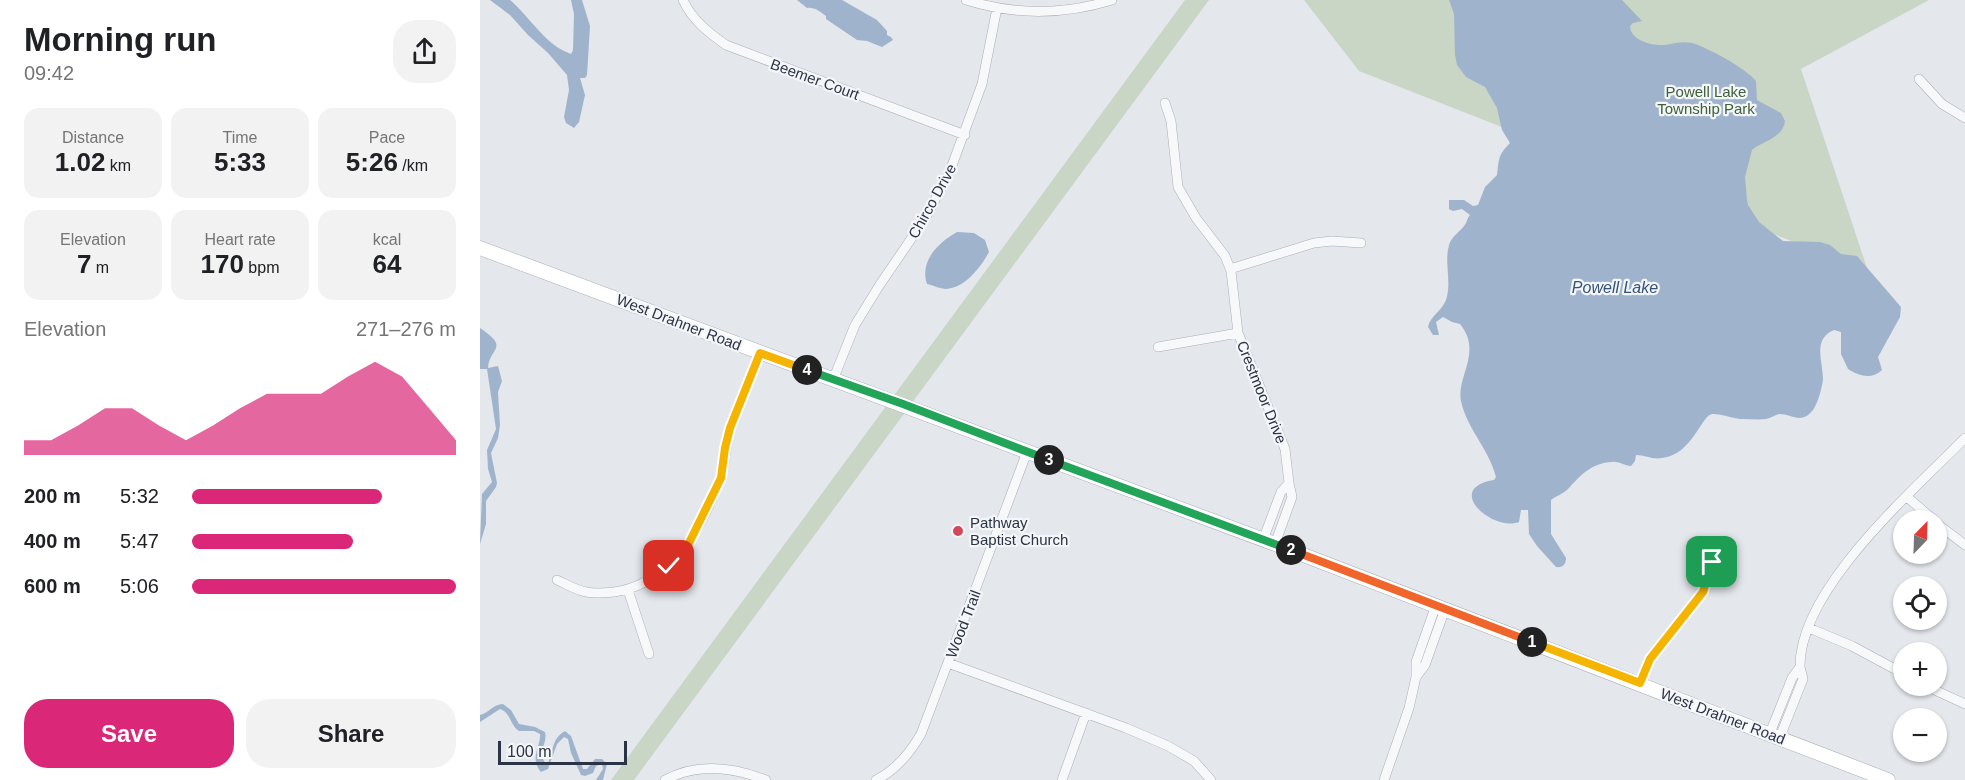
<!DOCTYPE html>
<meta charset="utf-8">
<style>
body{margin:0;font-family:Arial,sans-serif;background:#f2f2f2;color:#202124;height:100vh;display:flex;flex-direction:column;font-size:22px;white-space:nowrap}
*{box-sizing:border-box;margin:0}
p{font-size:20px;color:#757577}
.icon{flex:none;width:33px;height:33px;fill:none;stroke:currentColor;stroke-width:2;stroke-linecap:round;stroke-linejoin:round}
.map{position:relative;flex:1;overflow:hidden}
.panel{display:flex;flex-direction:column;background:#fff;width:480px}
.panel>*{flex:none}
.needle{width:39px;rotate:23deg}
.fabs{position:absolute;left:1413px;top:510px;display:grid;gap:12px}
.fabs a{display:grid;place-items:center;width:54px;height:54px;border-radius:50%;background:#fff;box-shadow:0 2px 4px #0004;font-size:30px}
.scale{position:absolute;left:18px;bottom:15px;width:129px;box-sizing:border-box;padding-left:6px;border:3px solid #2b3445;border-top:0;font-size:16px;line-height:21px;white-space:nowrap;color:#2b3445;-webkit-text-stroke:4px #f4f6f9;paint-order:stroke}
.pin{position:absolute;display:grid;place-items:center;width:51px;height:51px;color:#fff;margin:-26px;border-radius:12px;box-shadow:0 3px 9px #0006}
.km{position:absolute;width:30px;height:30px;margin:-15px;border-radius:50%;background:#222;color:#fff;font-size:16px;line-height:30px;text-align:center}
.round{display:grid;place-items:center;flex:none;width:63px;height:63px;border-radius:24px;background:#f2f2f2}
.head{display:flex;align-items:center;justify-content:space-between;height:102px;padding:0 24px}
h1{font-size:33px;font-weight:600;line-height:45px}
.metrics{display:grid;grid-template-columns:repeat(3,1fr);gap:9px;height:102px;padding:6px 24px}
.metrics div{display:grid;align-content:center;border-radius:15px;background:#f2f2f2;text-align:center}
.metrics b{font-size:26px;font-weight:600}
.metrics small{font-size:16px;font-weight:400}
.metrics p{font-size:16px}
.chart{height:168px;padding:12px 24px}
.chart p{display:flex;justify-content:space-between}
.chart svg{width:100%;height:108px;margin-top:6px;fill:#db2777;opacity:.7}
.cta{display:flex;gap:12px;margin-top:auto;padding:12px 24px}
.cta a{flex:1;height:69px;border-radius:24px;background:#db2777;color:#fff;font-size:24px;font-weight:600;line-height:69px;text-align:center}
.cta a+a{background:#f2f2f2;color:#202124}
ul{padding:0 24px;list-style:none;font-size:20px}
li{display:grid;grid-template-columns:96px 72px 1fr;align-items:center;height:45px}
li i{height:15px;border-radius:8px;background:#db2777}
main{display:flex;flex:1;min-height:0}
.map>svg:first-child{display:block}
.green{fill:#c9d6c5}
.water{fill:#9fb4cc}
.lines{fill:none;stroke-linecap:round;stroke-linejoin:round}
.street-casing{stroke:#a9aeb7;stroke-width:10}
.secondary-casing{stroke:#a9aeb7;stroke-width:15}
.street{stroke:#f7f8fa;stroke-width:9}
.secondary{stroke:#fff;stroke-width:14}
.split-1-casing{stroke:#fff;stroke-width:12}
.split-2-casing{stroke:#fff;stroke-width:12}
.split-3-casing{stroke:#fff;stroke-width:12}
.split-4-casing{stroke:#fff;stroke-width:12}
.split-5-casing{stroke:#fff;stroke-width:12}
.split-1{stroke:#f5b400;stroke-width:8}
.split-2{stroke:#f0652b;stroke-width:8}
.split-3{stroke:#22a559;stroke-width:8}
.split-4{stroke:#22a559;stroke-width:8}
.split-5{stroke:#f5b400;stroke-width:8}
.poi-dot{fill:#d1495b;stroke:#f4f6f9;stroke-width:2}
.labels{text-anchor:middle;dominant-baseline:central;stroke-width:4.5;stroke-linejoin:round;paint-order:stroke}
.street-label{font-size:15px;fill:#2b3445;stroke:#f4f6f9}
.park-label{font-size:15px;fill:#3f6138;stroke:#f4f6f9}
.poi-label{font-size:15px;fill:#2b3445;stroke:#f4f6f9;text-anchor:start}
.water-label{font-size:16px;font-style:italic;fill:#34527a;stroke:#f4f6f9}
</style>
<main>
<section class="panel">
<div class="head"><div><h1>Morning run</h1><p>09:42</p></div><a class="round"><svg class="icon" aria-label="share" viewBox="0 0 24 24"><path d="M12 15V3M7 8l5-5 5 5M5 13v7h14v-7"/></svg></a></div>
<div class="metrics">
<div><p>Distance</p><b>1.02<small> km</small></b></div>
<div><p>Time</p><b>5:33</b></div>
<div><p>Pace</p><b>5:26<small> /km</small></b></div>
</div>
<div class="metrics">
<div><p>Elevation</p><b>7<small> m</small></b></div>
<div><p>Heart rate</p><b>170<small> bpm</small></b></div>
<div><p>kcal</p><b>64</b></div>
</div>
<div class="chart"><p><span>Elevation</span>271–276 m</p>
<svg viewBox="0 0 160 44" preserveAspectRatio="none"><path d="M0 44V38L10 38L20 32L30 25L40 25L50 32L60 38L70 32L80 25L90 19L100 19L110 19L120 12L130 6L140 12L150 25L160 38V44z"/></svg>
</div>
<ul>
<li><b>200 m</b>5:32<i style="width:72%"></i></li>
<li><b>400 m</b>5:47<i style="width:61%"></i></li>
<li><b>600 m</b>5:06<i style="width:100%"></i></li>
</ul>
<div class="cta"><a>Save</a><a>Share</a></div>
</section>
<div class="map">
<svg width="1485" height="780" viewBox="0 0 1485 780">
<rect width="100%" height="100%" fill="#e4e7ec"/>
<path class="green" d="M 705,0 L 729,0 L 154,780 L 131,780 Z
M 824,0 L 1449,0 L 1321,69 L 1388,271 L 879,71 Z"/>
<path class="water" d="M 10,0 L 30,0 C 50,17 65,45 91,54 L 93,50 L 94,14 L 91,0 L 102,0 L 110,26 L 107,75 L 105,78 L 100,78 L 105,95 L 99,122 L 94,128 L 86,123 L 84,117 L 89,90 L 87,75 L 68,53 L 48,35 L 30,15 Z
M 317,0 L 362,0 L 397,20 L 407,31 L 407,35 L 411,37 L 413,40 L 402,47 L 387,41 L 377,40 L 346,19 L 346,16 C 340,12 335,7 327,8 Z
M 969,0 L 1142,0 L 1162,21 L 1153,23 L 1150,26 C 1150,40 1172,46 1184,45 C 1194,44 1201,41 1212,43 C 1227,47 1267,69 1276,81 L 1277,100 L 1301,113 L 1305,121 C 1303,138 1283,141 1272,150 L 1265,177 L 1267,200 L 1268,205 L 1279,222 L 1303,241 L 1340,242 L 1350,245 L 1361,254 L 1377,256 L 1421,307 L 1420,317 L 1398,357 L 1402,370 C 1392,380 1379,376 1368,369 L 1361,354 L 1361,332 L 1354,330 C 1332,339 1343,362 1343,379 C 1342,388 1338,403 1333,410 C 1321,425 1313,414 1299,414 C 1295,415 1291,418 1286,419 C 1279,420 1271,419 1263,419 C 1254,419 1239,413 1232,414 C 1221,416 1212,455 1182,458 C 1173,460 1165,455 1156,455 L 1155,461 L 1151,466 C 1144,466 1139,461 1132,462 C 1111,463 1101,475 1088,489 C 1083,494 1076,496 1071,500 L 1071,534 L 1086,558 C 1086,564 1083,568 1076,567 L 1057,546 L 1049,534 L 1048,510 L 1041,510 L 1039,522 C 1012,532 963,488 1014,480 L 1016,477 C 1009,449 987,429 981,401 C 976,377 1003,352 980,324 L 972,322 L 963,317 L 956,322 L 959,335 L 953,335 L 948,327 C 950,316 962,311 966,300 C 972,282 964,263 969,245 C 972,235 982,231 986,223 C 987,220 988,217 990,215 L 982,209 L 973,211 L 969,209 L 969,200 L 984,200 L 993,206 L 998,205 L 1005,187 L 1017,175 C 1019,159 1018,155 1030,143 L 1022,130 L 1017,108 L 1005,87 L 986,77 L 977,65 L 975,55 L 974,14 Z
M 477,232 L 494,233 L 505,240 L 509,252 C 501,267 485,288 466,289 C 460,289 453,285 447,284 C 439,261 459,242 477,232 Z
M 0,328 C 31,349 9,347 8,368 L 18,366 L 22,381 L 18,392 L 20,425 L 18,438 L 11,453 L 17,483 L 16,487 L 6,501 L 6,524 L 0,544 L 2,494 L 12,482 L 8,469 L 7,450 L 16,429 L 7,369 L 0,369 Z
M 23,704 L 31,710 L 39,724 L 55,727 L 65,732 C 68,744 57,750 65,763 L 68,763 C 74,751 71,739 85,731 L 91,736 L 103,769 L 107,769 L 115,759 L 122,759 L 127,764 L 123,780 L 116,780 L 123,769 L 122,764 L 116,766 L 113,773 L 105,776 L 101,775 L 91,753 L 88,739 L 84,737 L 77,744 L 68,769 L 61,772 C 49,759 61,746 60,734 L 54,731 L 39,731 C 30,725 31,713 20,709 L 0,722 L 0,715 C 9,713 13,704 23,704 Z"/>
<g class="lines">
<defs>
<path id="street" d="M 203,0 C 212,20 229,33 246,45 L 485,135
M 486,0 C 534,15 584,15 632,0
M 1439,79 L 1462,104 L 1485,118
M 685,103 L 691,121 L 698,187 L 716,218 L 745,256 L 751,271 L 758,333 L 805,449 L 809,483
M 750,269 L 834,243 L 852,241 L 881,243
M 678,347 L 758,333
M 353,380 L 375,325 L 399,286 L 446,217 L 470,171 L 502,84 L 517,8
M 1427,497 L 1454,520
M 1456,523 L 1485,545
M 783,540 L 801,492 L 809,483 L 812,497 L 795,544
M 77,580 C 86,584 96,590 106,592 C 115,594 125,593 134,592 C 191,584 222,528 240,479 C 246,463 245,446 250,430 C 258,404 270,378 280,353
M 148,590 L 169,654
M 956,605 L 936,662 L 936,677 L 945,665 L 965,609
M 1329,628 L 1372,646 L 1424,674
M 468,663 L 646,728 L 688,746 L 714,761 L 731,780
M 1320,667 C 1319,589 1433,491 1485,438
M 1160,683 L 1170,659 L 1223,592 L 1232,562
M 1446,686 L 1485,704
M 1290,733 L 1312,678 L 1320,667 L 1323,679 L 1300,737
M 185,780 C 218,762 253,767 286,780
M 396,780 C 416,770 430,753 441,734 L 547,452
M 582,780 L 606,713
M 904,780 L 929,708 L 936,677"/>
<path id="secondary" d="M 0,248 L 795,544 L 1408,780"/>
</defs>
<use href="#street" class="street-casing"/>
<use href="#secondary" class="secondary-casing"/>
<use href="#street" class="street"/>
<use href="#secondary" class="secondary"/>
</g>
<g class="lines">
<defs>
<path id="split-1" d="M 1052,642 L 1160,683 L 1170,659 L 1223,592 L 1232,562"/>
<path id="split-2" d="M 811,550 L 1052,642"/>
<path id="split-3" d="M 569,460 L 811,550"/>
<path id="split-4" d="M 327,370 L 423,404 L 569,460"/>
<path id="split-5" d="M 189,566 L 209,543 L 241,478 L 245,448 L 250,428 L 280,353 L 327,370"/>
</defs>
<use href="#split-1" class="split-1-casing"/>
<use href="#split-2" class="split-2-casing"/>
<use href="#split-3" class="split-3-casing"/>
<use href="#split-4" class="split-4-casing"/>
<use href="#split-5" class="split-5-casing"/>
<use href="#split-1" class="split-1"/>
<use href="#split-2" class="split-2"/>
<use href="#split-3" class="split-3"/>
<use href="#split-4" class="split-4"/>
<use href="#split-5" class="split-5"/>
</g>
<circle class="poi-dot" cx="478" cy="531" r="6"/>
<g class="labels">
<g class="street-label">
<text transform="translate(335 79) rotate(20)">Beemer Court</text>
<text transform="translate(452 201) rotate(-61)">Chirco Drive</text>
<text transform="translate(199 322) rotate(21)">West Drahner Road</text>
<text transform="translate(782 392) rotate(68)">Crestmoor Drive</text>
<text transform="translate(483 624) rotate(-69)">Wood Trail</text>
<text transform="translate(1243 716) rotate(21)">West Drahner Road</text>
</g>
<g class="park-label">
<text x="1226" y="91">Powell Lake<tspan x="1226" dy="17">Township Park</tspan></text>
</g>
<g class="poi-label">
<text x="490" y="522">Pathway<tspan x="490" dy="17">Baptist Church</tspan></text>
</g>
<g class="water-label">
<text x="1135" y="287">Powell Lake</text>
</g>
</g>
</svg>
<div class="fabs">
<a><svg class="needle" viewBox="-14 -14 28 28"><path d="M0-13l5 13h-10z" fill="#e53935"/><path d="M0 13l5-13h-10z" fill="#757577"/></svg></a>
<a><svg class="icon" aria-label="locate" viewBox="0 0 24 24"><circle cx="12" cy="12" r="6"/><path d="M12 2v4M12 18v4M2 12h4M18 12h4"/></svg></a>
<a>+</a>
<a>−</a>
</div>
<div class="scale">100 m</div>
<div class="pin" style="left:1232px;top:562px;background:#1e9e55"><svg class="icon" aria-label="arrive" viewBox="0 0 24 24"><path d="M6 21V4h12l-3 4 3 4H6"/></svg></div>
<div class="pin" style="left:189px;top:566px;background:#d93025"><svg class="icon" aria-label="check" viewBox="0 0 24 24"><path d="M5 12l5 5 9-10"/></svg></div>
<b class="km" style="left:1052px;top:642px">1</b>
<b class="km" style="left:811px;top:550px">2</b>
<b class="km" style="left:569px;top:460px">3</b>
<b class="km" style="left:327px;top:370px">4</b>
</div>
</main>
